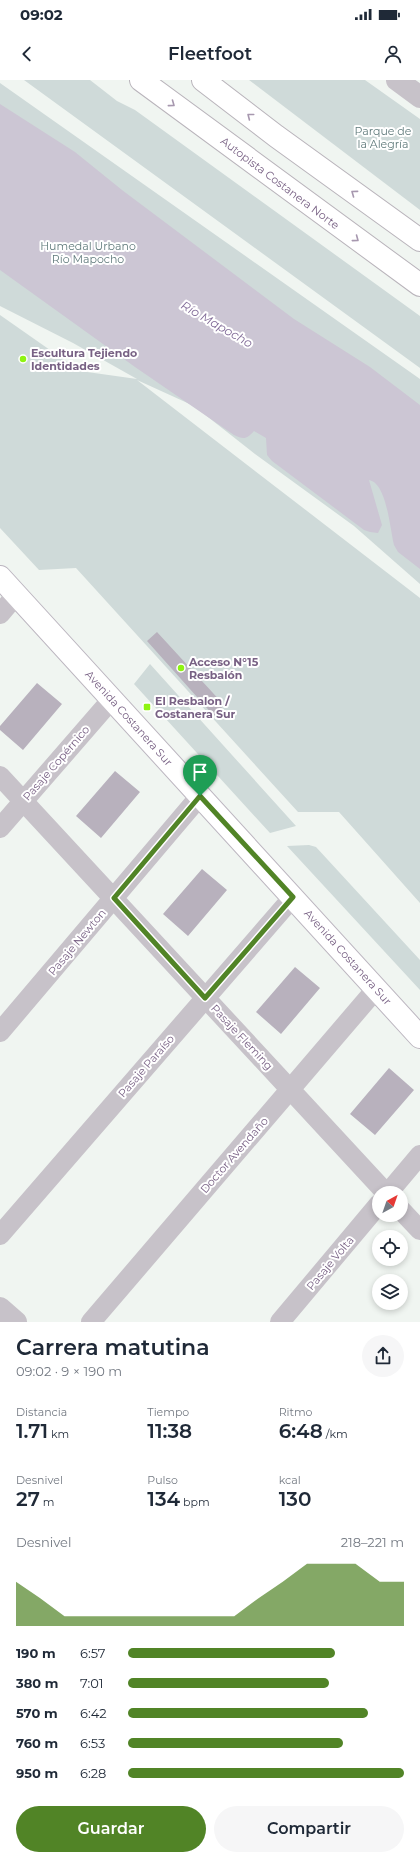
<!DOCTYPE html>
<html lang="es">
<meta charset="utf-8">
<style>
body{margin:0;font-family:Montserrat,sans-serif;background:#f6f6f7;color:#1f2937;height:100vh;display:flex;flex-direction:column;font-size:15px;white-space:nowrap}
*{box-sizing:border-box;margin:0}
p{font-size:13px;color:#747a83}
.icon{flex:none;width:22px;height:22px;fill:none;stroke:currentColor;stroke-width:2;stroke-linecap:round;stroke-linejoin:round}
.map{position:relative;height:1242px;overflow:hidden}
.panel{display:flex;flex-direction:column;background:#fff;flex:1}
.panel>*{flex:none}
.needle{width:26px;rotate:40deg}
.buttons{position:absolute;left:372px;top:1106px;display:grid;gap:8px}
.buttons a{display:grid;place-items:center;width:36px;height:36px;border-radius:50%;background:#fff;box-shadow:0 2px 6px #0003;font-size:20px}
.pin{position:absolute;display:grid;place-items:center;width:34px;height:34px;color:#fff;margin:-41px -17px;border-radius:50% 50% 50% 0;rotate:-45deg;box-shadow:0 0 4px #0007}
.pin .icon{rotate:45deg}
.round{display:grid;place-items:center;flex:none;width:42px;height:42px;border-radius:21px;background:#f6f6f7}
.overview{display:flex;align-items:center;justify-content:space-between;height:68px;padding:0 16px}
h1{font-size:22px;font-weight:600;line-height:30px}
.figures{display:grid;grid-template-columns:repeat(3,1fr);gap:6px;height:68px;padding:4px 16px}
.figures div{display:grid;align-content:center}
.figures b{font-size:20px;font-weight:600}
.figures small{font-size:11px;font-weight:400}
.figures p{font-size:11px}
.chart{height:112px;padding:8px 16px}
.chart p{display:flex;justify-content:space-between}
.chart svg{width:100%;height:72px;margin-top:4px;fill:#518426;opacity:.7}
.cta{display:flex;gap:8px;margin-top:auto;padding:8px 16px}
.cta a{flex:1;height:46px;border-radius:24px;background:#518426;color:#fff;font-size:16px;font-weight:600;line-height:46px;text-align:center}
.cta a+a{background:#f6f6f7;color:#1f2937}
ul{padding:0 16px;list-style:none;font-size:13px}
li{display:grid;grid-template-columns:64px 48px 1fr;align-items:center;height:30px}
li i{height:10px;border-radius:5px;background:#518426}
.status{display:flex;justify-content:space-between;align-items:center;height:28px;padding:0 20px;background:#fff;direction:ltr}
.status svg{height:11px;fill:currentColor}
header{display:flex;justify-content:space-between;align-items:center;height:52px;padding:0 16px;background:#fff;font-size:18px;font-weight:600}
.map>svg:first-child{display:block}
.green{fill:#cfdad9}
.water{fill:#ccc6d4}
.building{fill:#b8b1bd}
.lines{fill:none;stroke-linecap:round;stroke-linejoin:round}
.secondary-casing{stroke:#bcb6c0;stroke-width:24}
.motorway-casing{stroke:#b9b4bb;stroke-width:24}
.minor{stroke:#c7c2c9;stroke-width:20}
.tertiary{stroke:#c7c2c9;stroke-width:22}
.secondary{stroke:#fff;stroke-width:22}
.motorway{stroke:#fff;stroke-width:22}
.oneway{stroke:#a798af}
.route-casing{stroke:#fff;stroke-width:8}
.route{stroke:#518426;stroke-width:5}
.poi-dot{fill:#8ef411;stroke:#fff;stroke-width:1.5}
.labels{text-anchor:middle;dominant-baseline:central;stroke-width:4;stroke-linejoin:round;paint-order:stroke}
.park-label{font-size:11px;fill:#607a7b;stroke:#fff}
.street-label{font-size:11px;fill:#786184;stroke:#fff}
.poi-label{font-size:11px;font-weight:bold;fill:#786184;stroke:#fff;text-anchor:start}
.water-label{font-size:12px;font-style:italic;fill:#806a97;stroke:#fff}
</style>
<div class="status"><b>09:02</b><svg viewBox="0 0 49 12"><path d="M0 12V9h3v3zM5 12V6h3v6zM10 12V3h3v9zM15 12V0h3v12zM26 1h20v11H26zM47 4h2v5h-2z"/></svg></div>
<header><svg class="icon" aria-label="back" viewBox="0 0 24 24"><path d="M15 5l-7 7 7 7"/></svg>Fleetfoot<svg class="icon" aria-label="person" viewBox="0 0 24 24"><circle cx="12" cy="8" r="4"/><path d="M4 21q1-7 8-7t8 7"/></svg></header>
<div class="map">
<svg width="420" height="1242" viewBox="0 0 420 1242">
<rect width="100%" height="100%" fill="#f0f5f1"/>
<path class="green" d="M 24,0 L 90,0 L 117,21 L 135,30 L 420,236 L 420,288 Z
M 249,0 L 365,0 L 420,39 L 420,130 Z
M 0,3 L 420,299 L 420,504 L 354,446 L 255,374 L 194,326 L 137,300 L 420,518 L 420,823 L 339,732 L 298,732 L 76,488 L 39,490 L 0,448 L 0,235 L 80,291 L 137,299 L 73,263 L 0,226 Z
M 150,584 L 296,746 L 270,753 L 134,604 Z
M 309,765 L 316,767 L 420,880 L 420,910 L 287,766 Z"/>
<path class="water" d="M 0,24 L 75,72 L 122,110 L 294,239 L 370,287 L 420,325 L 420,489 L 398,472 L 394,465 C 390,450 387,403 369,400 L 382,445 L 378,453 L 370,452 L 364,450 L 272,381 L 267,375 L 266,358 L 254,351 C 247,359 244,360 234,355 L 135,287 L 0,190 Z"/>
<path class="building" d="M 157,552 L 224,625 L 214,636 L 147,561 Z
M 37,603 L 62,624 L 23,670 L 0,650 L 0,646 Z
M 115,691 L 140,712 L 101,758 L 76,736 Z
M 202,789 L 227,810 L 188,856 L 163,834 Z
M 295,887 L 320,908 L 281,954 L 256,932 Z
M 389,988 L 414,1010 L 375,1055 L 350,1034 Z"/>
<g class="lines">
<defs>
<path id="secondary" d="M 0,497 L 420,957"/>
<path id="motorway" d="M 141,0 L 420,205
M 203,0 L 276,56 L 420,160"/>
</defs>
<use href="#secondary" class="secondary-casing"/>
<use href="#motorway" class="motorway-casing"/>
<path class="minor" d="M 0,534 L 16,515
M 0,696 L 386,1113
M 0,748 L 112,619
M 0,952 L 200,716
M 388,1113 L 420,1075
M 401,1130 L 420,1150
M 0,1155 L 293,817
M 91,1242 L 376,909
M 280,1242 L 379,1124"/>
<path class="tertiary" d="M 397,0 L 420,17
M 0,1228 L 16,1242"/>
<use href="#secondary" class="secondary"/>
<use href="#motorway" class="motorway"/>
</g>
<defs><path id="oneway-chevron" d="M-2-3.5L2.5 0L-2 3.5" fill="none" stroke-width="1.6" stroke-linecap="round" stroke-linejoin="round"/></defs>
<g class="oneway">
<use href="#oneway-chevron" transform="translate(172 24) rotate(36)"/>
<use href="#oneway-chevron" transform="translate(250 36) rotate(-142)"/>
<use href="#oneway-chevron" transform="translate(354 113) rotate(-144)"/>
<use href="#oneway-chevron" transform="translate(356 159) rotate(37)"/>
</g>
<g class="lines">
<defs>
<path id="route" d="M 200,716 L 293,817 L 205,918 L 114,818 Z"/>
</defs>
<use href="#route" class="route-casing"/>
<use href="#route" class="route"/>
</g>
<g class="poi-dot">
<circle cx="23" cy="279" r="4"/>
<circle cx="181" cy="588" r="4"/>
<rect x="143" y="623" width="8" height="8" rx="2"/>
</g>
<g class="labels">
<g class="park-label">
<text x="383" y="51">Parque de<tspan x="383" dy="13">la Alegría</tspan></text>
<text x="88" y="166">Humedal Urbano<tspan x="88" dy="13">Río Mapocho</tspan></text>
</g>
<g class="street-label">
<text transform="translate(280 103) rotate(37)">Autopista Costanera Norte</text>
<text transform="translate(129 638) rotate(48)">Avenida Costanera Sur</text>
<text transform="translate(56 683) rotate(-49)">Pasaje Copérnico</text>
<text transform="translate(77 862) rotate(-50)">Pasaje Newton</text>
<text transform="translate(348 877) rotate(48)">Avenida Costanera Sur</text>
<text transform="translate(242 957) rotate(47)">Pasaje Fleming</text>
<text transform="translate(146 986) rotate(-49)">Pasaje Paraíso</text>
<text transform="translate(234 1075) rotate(-49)">Doctor Avendaño</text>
<text transform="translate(330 1183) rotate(-50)">Pasaje Volta</text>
</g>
<g class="poi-label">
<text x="31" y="273">Escultura Tejiendo<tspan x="31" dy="13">Identidades</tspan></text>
<text x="189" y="582">Acceso N°15<tspan x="189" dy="13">Resbalón</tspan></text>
<text x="155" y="621">El Resbalon /<tspan x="155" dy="13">Costanera Sur</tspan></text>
</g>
<g class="water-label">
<text transform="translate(217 244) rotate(30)">Río Mapocho</text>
</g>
</g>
</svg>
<div class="buttons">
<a><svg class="needle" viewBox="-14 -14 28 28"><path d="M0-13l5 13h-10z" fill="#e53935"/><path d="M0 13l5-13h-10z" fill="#747a83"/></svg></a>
<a><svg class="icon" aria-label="locate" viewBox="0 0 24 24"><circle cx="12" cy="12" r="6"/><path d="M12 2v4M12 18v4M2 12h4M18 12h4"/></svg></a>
<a><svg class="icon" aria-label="layers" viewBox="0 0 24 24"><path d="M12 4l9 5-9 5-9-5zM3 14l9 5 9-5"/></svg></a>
</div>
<div class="pin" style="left:200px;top:716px;background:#1e9e55"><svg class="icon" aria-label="arrive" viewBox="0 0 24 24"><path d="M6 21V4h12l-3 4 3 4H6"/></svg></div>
</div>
<section class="panel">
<div class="overview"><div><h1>Carrera matutina</h1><p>09:02 · 9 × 190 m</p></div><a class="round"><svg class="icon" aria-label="share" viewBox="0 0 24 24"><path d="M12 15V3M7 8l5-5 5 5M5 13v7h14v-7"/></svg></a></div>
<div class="figures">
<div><p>Distancia</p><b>1.71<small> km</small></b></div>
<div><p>Tiempo</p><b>11:38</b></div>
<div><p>Ritmo</p><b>6:48<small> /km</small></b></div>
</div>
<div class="figures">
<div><p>Desnivel</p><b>27<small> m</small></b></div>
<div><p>Pulso</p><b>134<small> bpm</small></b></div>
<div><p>kcal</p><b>130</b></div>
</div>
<div class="chart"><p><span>Desnivel</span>218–221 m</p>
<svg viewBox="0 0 160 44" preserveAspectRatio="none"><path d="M0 44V17L10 27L20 38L30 38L40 38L50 38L60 38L70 38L80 38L90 38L100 27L110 17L120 6L130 6L140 6L150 17L160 17V44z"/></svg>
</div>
<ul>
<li><b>190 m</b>6:57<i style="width:75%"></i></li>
<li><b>380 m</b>7:01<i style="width:73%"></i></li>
<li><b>570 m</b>6:42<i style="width:87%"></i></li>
<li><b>760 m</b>6:53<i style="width:78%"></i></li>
<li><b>950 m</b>6:28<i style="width:100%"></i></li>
</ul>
<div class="cta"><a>Guardar</a><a>Compartir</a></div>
</section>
